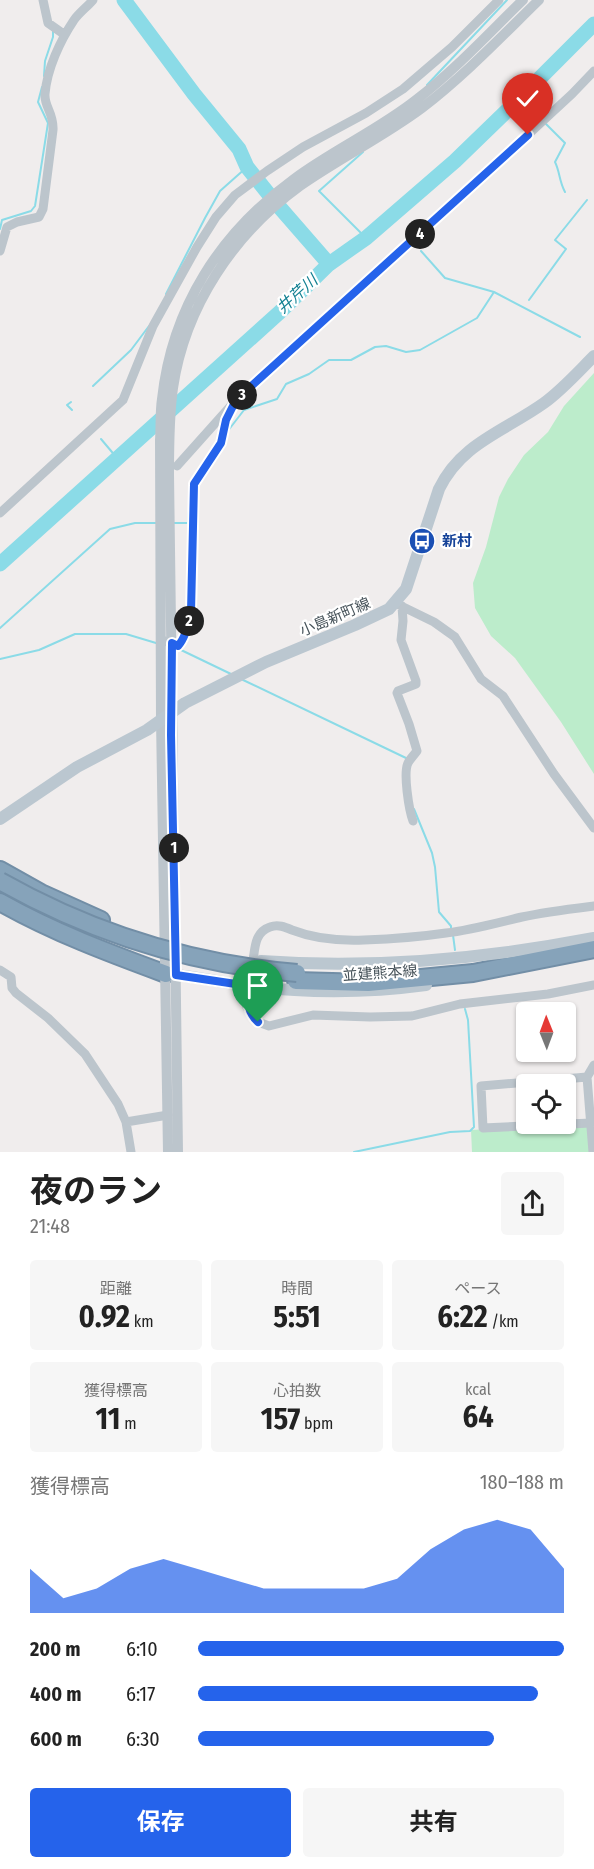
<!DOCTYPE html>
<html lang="ja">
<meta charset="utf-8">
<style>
body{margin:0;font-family:"Fira Sans Condensed","Noto Sans JP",sans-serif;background:#f6f6f6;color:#222;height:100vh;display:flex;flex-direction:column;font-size:22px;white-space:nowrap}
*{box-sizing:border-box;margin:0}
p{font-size:20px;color:#767676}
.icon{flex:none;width:33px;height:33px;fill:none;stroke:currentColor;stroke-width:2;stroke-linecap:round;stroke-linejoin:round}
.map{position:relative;height:1152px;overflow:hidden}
.panel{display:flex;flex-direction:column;background:#fff;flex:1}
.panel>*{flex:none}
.needle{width:39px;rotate:359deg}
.fabs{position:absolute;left:516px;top:1002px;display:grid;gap:12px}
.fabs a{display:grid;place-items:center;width:60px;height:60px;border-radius:6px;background:#fff;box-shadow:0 2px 4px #0004;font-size:30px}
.pin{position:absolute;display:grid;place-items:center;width:51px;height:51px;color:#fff;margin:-62px -26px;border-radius:50% 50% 50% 0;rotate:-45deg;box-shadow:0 0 6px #0007}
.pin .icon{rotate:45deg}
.km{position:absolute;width:30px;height:30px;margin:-15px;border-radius:50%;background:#222;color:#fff;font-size:16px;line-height:30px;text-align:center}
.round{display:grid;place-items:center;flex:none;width:63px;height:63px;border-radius:6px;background:#f6f6f6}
.overview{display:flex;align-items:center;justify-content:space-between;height:102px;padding:0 30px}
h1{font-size:33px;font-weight:700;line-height:45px}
.metrics{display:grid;grid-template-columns:repeat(3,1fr);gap:9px;height:102px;padding:6px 30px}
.metrics div{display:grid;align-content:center;border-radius:6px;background:#f6f6f6;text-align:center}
.metrics b{font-size:30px;font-weight:700}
.metrics small{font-size:16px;font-weight:400}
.metrics p{font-size:16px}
.chart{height:168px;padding:12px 30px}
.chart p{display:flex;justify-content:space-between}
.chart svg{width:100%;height:108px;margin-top:6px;fill:#2563eb;opacity:.7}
.action{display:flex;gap:12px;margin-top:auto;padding:12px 30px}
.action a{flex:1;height:69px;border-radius:6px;background:#2563eb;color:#fff;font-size:24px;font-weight:700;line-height:69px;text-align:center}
.action a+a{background:#f6f6f6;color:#222}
ul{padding:0 30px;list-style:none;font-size:20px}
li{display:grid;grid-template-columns:96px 72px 1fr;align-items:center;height:45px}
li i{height:15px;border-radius:8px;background:#2563eb}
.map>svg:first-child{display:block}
.green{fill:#bceccb}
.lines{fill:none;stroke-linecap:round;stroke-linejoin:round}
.stream{stroke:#8bdbe7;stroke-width:2}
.river{stroke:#8bdbe7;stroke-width:15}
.motorway-casing{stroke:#728ea6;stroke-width:20}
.minor{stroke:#bcc5cc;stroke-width:9}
.tertiary{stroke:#bcc5cc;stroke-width:10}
.secondary{stroke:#bbc7d0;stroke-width:12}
.motorway{stroke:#86a3ba;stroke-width:16}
.motorway-bridge-casing{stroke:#728ea6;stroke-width:20;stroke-linecap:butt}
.motorway-bridge{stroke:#86a3ba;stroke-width:16}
.route-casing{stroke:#fff;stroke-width:12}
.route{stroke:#2563eb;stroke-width:8}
.labels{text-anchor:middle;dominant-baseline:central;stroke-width:4.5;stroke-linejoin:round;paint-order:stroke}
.transit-label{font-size:15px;font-weight:bold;fill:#164399;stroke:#fff;text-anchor:start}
.street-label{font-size:15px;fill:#465259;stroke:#fff}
.water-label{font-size:16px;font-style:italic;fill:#138092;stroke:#fff}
</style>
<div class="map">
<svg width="594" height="1152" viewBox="0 0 594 1152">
<rect width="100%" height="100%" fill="#f0eded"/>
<path class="green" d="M 594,373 L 594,774 L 561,722 L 515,658 L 491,636 L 475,608 L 473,583 L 486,547 L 499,497 L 508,479 L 524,455 L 548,432 L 564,406 Z
M 591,1123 L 593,1152 L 472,1152 L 471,1130 Z"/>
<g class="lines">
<path class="stream" d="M 44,76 L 45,61 L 53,37 L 53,29
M 427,85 L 507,0
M 520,98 L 540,118
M 544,122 L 565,143 L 555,162 C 560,172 559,181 565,192
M 363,152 L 319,191 L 366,238
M 0,229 L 2,220 L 31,211 L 35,206 L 48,123 L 38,102 L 42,87
M 421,251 L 445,278 L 494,292
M 166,294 L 205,218 L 220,191 L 247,167
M 529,300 L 566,249 L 555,240 L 587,200
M 93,386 L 131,350 L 149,326
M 71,402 L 67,405 L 72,410
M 227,432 L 244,410 L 277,399 L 286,384 L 309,374 L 329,360 L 351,360 L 375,347 L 386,346 L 406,352 L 420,350 L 477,318 L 494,292 L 580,337
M 101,439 L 117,458
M 174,523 L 188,523 L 189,510
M 0,628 L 110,529 L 135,523 L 157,523
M 179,649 L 231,674
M 0,659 L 39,650 L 75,634 L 126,634 L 156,643
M 241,679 L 406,758
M 414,809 L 432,853 L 435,867 L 439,912 L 451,926 L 451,930
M 453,935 L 455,950
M 354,1152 L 450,1132 L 470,1131 L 474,1127 L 468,1020 L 465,1009"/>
<path class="river" d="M 124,0 L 194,94 L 239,149 L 247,167 L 275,202 L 329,264
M 0,564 L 281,311 L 329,264 L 366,238 L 455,161 L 520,98 L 594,24"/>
<defs>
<path id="motorway" d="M 0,870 L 41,893 L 101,920
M 0,902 C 53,932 109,953 166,974
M 296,981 L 368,983 L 473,973 L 594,949"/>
</defs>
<use href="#motorway" class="motorway-casing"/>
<path class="minor" d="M 43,0 L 48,23 L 65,35
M 0,251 L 7,227 L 17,222 L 39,217 L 43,209 L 53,130 C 54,113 44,107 45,94 C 47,69 60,41 74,20 C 79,13 87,7 93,0
M 177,466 L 236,400 L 439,217 L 572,94 L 594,71
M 0,513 L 123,400 L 153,326 L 197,247 L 216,217 L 235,195 L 267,171 L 303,147 L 366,113 L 403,89 L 452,47 L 499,0
M 395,603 L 434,622 L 455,637 L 481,679 L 503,696 L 554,774 L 594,828
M 402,606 L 403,621 L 401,640 L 416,681 L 416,684 L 398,691 L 397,693 L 409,724 L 417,751 C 414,755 410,759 408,763 C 403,773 409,810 413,821
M 165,641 L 178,646 C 186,637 189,623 191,612 L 194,484 L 221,443 L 226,420 L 231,410
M 253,961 C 255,947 255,932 270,927 C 278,924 285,927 292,930 C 315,939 339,941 364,940 C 391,939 419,937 446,933 C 472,930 496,923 522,917 C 545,912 570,909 594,906
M 0,970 L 11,977 L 12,988 L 16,993 L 48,1018 L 85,1054 L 118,1104 L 126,1122 L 131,1152
M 249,986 L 247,1007 L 251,1015 L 258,1022 L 269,1026 L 313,1015 L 370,1017 L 412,1016 L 460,1004 L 548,994 L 594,985
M 587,1077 L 481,1086 L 483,1128 L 591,1123
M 126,1122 L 168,1115
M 593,1152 L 587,1077 L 594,1065"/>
<path class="tertiary" d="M 168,1152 L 161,719 L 160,440 C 161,426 160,412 162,399 C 172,307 220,233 294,179 C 333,150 378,130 416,100 C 455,70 488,34 523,0
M 178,1152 L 169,474 C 169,445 169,416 173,388 C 185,306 234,234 300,186 C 340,158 383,137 422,108 C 464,76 501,37 539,0"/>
<path class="secondary" d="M 0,819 L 77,767 L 147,730 L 185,703 L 266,662 L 355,625 L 389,609 L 406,589 L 439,489 C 461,443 505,431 544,403 C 562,390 578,372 594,356
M 261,961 C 372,969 484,959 594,938
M 166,974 C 193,976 220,982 248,986 C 307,993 367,993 426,985"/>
<use href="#motorway" class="motorway"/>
<defs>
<path id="motorway-bridge" d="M 0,881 C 92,933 191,964 297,973"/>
</defs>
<use href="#motorway-bridge" class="motorway-bridge-casing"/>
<use href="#motorway-bridge" class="motorway-bridge"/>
</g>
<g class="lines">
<defs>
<path id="route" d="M 258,1022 C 246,1011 248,1001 249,986 L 176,975 L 171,735 L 172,643 L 178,646 C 186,637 189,623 191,612 L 194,484 L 221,443 L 226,420 L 236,400 L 528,135"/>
</defs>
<use href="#route" class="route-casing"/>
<use href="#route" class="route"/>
</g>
<defs>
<symbol id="bus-disc" viewBox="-11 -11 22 22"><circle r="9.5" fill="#1a4fb4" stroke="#fff"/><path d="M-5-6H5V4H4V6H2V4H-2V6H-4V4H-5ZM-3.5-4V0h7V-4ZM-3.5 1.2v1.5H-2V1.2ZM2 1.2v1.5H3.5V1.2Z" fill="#fff"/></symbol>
</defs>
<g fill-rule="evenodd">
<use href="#bus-disc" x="407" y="526" width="30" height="30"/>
</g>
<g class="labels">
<g class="transit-label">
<text x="442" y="541">新村</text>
</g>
<g class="street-label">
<text transform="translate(335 617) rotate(-23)">小島新町線</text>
<text transform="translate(380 973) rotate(-4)">並建熊本線</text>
</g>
<g class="water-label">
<text transform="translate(297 294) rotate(-42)">井芹川</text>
</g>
</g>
</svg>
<div class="fabs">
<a><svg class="needle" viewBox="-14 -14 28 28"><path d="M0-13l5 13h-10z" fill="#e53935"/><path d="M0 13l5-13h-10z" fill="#767676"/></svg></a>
<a><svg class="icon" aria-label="locate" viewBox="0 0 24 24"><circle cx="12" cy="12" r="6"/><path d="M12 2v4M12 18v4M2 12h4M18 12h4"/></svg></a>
</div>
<div class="pin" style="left:258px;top:1022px;background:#1e9e55"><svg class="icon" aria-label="arrive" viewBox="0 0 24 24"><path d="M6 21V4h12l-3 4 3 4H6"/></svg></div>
<div class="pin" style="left:528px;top:135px;background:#d93025"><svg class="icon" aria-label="check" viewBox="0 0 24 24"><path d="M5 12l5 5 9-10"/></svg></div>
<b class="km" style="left:174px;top:848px">1</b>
<b class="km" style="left:189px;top:621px">2</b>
<b class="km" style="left:242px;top:395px">3</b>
<b class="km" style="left:420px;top:234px">4</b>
</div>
<section class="panel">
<div class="overview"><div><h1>夜のラン</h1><p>21:48</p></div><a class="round"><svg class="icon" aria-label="share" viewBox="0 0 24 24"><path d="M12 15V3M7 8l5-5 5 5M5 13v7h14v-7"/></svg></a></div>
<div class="metrics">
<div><p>距離</p><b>0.92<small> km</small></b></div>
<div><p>時間</p><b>5:51</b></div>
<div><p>ペース</p><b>6:22<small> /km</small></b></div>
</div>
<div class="metrics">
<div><p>獲得標高</p><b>11<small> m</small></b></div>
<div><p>心拍数</p><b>157<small> bpm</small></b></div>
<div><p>kcal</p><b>64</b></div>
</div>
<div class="chart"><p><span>獲得標高</span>180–188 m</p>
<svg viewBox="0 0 160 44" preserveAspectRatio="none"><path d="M0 44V26L10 38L20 34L30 26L40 22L50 26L60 30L70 34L80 34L90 34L100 34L110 30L120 18L130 10L140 6L150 10L160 26V44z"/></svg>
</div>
<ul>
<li><b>200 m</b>6:10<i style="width:100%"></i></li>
<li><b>400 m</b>6:17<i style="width:93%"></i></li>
<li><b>600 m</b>6:30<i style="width:81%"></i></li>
</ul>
<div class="action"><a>保存</a><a>共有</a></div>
</section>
